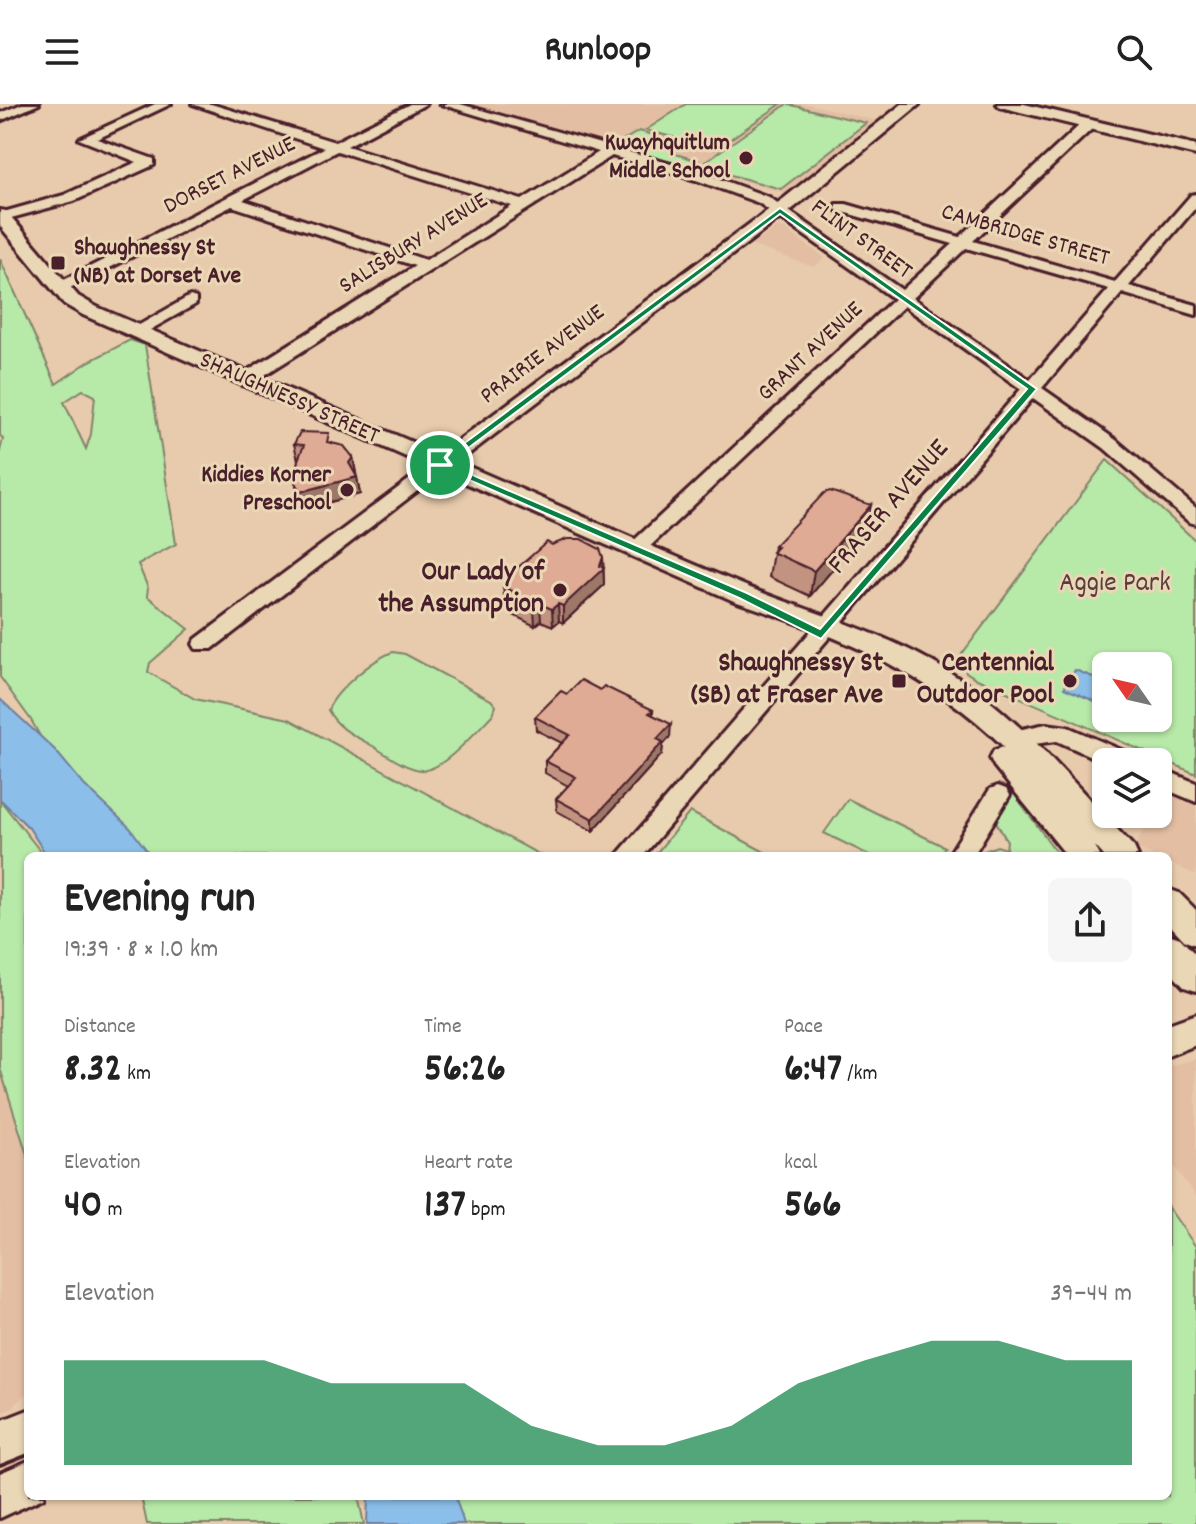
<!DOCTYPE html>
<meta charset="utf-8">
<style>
body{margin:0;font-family:Dekko,sans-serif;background:#f6f6f6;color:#222;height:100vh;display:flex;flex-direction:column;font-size:30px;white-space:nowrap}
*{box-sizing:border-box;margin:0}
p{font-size:26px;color:#767676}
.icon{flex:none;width:44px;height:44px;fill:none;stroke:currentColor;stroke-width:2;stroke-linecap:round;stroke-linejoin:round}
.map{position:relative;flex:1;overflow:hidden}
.sheet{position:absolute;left:24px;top:748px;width:1148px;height:648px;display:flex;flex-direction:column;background:#fff;border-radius:12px;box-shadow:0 2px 6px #0004}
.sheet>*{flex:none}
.needle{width:52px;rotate:304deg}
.controls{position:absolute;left:1092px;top:548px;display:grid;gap:16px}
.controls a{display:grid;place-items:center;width:80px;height:80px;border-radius:12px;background:#fff;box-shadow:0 2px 6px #0004;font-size:40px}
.pin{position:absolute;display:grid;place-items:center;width:68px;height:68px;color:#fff;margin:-34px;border:4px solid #fff;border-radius:50%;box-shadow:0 2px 8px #0007}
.round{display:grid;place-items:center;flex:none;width:84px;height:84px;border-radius:12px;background:#f6f6f6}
.summary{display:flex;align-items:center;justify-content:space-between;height:136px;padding:0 40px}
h1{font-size:44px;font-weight:800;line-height:60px}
.figures{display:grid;grid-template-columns:repeat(3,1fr);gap:12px;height:136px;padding:8px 40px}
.figures div{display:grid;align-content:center}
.figures b{font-size:40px;font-weight:800}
.figures small{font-size:22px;font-weight:400}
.figures p{font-size:22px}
.chart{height:224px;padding:16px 40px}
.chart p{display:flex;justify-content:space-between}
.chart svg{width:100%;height:144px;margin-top:8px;fill:#0b8043;opacity:.7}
header{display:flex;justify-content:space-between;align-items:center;height:104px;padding:0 40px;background:#fff;font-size:36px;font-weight:800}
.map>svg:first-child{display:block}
.built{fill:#e3bea3}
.green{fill:#b7e9a8;stroke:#80846a;stroke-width:2;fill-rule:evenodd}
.water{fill:#8bbee8;stroke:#717e9c;stroke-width:2}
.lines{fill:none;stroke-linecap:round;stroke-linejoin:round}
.minor-casing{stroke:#4a1f2b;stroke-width:6}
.major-casing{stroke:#4a1f2b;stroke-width:6}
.minor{fill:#ead7b5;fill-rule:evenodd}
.major{fill:#ead7b5;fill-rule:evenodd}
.wall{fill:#c19380;stroke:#4a1f2b;stroke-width:2}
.shaded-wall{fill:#9d7868;stroke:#4a1f2b;stroke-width:2}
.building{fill:#e0ab95;stroke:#4a1f2b;stroke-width:2}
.route{fill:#0b8043;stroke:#fff;stroke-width:2;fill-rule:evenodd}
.poi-dot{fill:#4a1f2b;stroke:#ead7b5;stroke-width:3}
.labels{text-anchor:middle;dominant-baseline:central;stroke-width:6;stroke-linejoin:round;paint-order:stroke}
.far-poi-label{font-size:24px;font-weight:bold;fill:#4a1f2b;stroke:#ead7b5;text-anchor:end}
.far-street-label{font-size:24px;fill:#4a1f2b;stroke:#ead7b5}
.street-label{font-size:28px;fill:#4a1f2b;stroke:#ead7b5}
.poi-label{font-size:28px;font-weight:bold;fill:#4a1f2b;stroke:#ead7b5;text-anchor:end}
.park-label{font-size:28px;fill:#5a3d3e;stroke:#ead7b5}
</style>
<header><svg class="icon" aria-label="menu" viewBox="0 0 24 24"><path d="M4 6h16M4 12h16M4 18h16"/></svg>Runloop<svg class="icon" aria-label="search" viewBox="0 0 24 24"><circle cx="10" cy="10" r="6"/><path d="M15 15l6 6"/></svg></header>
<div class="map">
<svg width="1196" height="1420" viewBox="0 0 1196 1420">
<rect width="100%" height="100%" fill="#e8cbac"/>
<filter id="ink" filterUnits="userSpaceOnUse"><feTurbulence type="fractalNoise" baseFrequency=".0125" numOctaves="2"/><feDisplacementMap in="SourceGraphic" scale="16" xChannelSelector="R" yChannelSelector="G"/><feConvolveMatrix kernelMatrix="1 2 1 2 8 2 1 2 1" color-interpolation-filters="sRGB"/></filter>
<g filter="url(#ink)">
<path class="built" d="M 467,0 L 809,0 L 878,17 L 788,90 Z
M 778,123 L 785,125 L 825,154 L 814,163 L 751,141 Z
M 1165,685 L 1196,699 L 1196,771 L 1168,758 L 1168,752 L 1154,752 L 1135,743 L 1152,710 L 1158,710 L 1158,698 Z
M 1196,955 L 1196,1092 L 1168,1055 L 1168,962 Z
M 0,964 L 28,1054 L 28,1287 L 13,1304 L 0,1309 Z"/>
<path class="green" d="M 686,0 L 781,0 L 716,45 L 646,26 Z
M 787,0 L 866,19 L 781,85 L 699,62 Z
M 639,27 L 685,40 L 672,49 L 699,57 L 690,64 L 614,42 Z
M 0,155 L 56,280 L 88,258 L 130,236 L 145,241 L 176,440 L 138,460 L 148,484 L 147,492 L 189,525 L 150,559 L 148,568 L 195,595 L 289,615 L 542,752 L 134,752 L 65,676 L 31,616 L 0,573 L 0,347 L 3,335 L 0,331 ZM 83,286 L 95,292 L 91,330 L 86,345 L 64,298 Z
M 1107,356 L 1196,437 L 1196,670 L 977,575 L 966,568 L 960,558 L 962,550 ZM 1106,562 L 1158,562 L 1158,614 L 1106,614 Z
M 393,548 L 405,550 L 491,596 L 496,602 L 493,610 C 478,625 441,669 421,666 C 404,664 386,650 371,641 C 355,632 337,624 328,606 C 335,587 373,555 393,548 Z
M 1010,684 L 1059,752 L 972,752 L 997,742 L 1006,745 L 1007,737 L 995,716 L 1009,693 Z
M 848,695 L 945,743 L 939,752 L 871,752 L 824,729 Z
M 0,696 L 44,752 L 28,752 L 28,1054 L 0,964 Z
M 690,708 L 772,752 L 654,752 Z
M 1168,1103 L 1196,1143 L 1196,1420 L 443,1420 L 433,1392 L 1168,1392 Z
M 141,1392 L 358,1392 L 364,1420 L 147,1420 Z"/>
<path class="water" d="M 1075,566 L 1106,578 L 1106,602 L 1064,584 Z
M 0,595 L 55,646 L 84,681 L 130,724 L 151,752 L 47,752 L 29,724 L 0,695 Z
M 368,1392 L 455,1392 L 464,1420 L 367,1420 Z"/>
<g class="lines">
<defs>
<path id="minor" d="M 22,0 L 39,0 L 0,17 L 0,9 Z
M 155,0 L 171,0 L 97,35 L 154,55 L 154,61 L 74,97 L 0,117 L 0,109 L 64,91 L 137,58 L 79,35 Z
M 192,0 L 211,0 L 335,38 L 410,0 L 426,0 L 347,42 L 522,96 L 599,48 L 440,0 L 460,0 L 706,70 L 769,93 L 902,186 L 953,140 L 836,106 L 836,100 L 846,100 L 960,133 L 1084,17 L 1094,17 L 1094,23 L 973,137 L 1115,178 L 1191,91 L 1196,90 L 1196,103 L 1129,182 L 1196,201 L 1196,211 L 1122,189 L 1042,284 L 1116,336 L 1196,404 L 1196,420 L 1189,418 L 1104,344 L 1033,294 L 643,752 L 616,752 L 1021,285 L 904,202 L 643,449 L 629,449 L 626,445 L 629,441 L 894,195 L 759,99 L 696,76 L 612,52 L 252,279 L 240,279 L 238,275 L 240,271 L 415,162 L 232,102 L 66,186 L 56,186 L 56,180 L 324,44 ZM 337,47 L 512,102 L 426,156 L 243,96 ZM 966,144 L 1109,185 L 1030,276 L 913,194 Z
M 190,192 L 196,194 L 196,200 L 141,231 L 129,231 L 127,228 Z
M 440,356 L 446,357 L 449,361 L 446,365 L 212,545 L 196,545 L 193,540 L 196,535 L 434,357 Z
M 1046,620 L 1068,623 L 1135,652 L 1139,658 L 1106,659 L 1057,637 L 1011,643 L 1003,641 L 1000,635 L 1003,629 Z
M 1158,663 L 1196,679 L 1196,698 L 1158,682 Z
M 998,682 L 1006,685 L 1010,691 L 973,752 L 948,752 L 990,685 Z"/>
<path id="major" d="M 902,0 L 920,0 L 795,103 L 458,358 C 555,400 651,443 748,483 C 816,511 886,528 949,568 C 1021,613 1076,683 1134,743 L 1138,752 L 1104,752 L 1095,742 L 1100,752 L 1067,752 L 994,662 L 990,654 L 994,646 L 1004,643 C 929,568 834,530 734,497 L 83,211 L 64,200 L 0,122 L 0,106 L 6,107 L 78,192 L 97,203 L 440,350 L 783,95 Z
M 997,0 L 1024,0 L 1196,41 L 1196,51 L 1000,3 Z
M 1168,785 L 1179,789 L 1196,806 L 1196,841 L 1185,837 L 1168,819 Z
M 1168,830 L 1180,834 L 1196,851 L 1196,887 L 1184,883 L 1168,866 Z
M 1196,910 L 1196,941 L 1168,952 L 1168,920 Z
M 28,1306 L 28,1349 L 0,1360 L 0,1317 Z
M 28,1357 L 28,1392 L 44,1392 L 43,1394 L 0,1414 L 0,1369 Z"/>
</defs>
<use href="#minor" class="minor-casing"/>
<use href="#major" class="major-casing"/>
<use href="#minor" class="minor"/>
<use href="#major" class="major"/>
</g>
<path class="wall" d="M 331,339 L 353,353 L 360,390 L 304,405 L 299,394 L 295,377 L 298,356 L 294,340 Z
M 866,426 L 810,492 L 769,473 L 774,442 Z
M 552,441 L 603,453 L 604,481 L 563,519 L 559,517 L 553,522 L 541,517 L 535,522 L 511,510 L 511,503 L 505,500 L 503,483 L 507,480 L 506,474 Z
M 600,586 L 653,606 L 653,611 L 670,633 L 663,641 L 662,650 L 593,727 L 557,707 L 556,695 L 568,682 L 545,669 L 545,657 L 562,639 L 536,626 L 535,613 L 567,590 Z"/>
<path class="shaded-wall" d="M 353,353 L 356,370 L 354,374 L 357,373 L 360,390 L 304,405 L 300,388 L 349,359 Z
M 871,401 L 866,426 L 810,492 L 814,467 Z
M 603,453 L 604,481 L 563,519 L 563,502 L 600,462 Z
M 540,500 L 541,517 L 535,522 L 534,505 Z
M 558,500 L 559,517 L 553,522 L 552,505 Z
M 671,620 L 670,633 L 663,641 L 662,650 L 593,727 L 593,715 L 657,635 Z"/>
<path class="building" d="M 300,328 L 329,329 L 327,338 L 344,342 L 353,353 L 349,359 L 357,373 L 300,388 L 295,377 L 298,356 L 304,341 L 294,340 Z
M 830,387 L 871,401 L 814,467 L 772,448 L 777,443 L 774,442 L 824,389 Z
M 567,435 L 581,435 L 600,445 L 603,453 L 600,462 L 604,464 L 563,502 L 558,500 L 552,505 L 540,500 L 534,505 L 510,493 L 515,488 L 503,483 L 510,476 L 506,474 L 547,438 L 552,441 Z
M 581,576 L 600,586 L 604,582 L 653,606 L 649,609 L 671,620 L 657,635 L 663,638 L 593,715 L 556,695 L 576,673 L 545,657 L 570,631 L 535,613 L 561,587 L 567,590 Z"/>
</g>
<path class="route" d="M 780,104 L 1037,285 L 821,535 L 739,494 L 435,361 ZM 780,110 L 1027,285 L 820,525 L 747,489 L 447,360 Z"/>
<g class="poi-dot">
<circle cx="746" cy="54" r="8"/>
<rect x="50" y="151" width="16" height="16" rx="4"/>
<circle cx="347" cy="386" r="8"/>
<circle cx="560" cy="486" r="8"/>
<rect x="891" y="569" width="16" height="16" rx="4"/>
<circle cx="1070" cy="577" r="8"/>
</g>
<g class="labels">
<g class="far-poi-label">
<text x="730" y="40">Kwayhquitlum<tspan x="730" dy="28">Middle School</tspan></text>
<text x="74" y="145" text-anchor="start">Shaughnessy St<tspan x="74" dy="28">(NB) at Dorset Ave</tspan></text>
<text x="331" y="372">Kiddies Korner<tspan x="331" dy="28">Preschool</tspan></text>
</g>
<g class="far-street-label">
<text transform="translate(230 72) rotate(-27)">DORSET AVENUE</text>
<text transform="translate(1025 132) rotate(16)">CAMBRIDGE STREET</text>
<text transform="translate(861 136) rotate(36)">FLINT STREET</text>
<text transform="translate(414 140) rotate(-32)">SALISBURY AVENUE</text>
<text transform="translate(811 248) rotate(-43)">GRANT AVENUE</text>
<text transform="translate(543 251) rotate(-37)">PRAIRIE AVENUE</text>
<text transform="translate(289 295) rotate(24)">SHAUGHNESSY STREET</text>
</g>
<g class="street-label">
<text transform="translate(890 404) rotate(-49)">FRASER AVENUE</text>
</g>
<g class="poi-label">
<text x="544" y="470">Our Lady of<tspan x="544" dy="32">the Assumption</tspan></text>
<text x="883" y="561">Shaughnessy St<tspan x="883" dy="32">(SB) at Fraser Ave</tspan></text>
<text x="1054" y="561">Centennial<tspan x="1054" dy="32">Outdoor Pool</tspan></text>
</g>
<g class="park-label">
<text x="1115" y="481">Aggie Park</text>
</g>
</g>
</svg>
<div class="controls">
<a><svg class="needle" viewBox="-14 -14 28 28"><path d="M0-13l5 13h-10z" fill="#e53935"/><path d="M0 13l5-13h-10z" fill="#767676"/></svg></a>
<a><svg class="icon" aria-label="layers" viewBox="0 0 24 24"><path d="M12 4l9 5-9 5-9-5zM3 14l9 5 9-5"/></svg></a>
</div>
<div class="pin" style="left:440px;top:361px;background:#1e9e55"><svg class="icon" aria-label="arrive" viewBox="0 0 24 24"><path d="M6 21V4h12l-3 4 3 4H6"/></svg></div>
<section class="sheet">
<div class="summary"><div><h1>Evening run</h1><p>19:39 · 8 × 1.0 km</p></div><a class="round"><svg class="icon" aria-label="share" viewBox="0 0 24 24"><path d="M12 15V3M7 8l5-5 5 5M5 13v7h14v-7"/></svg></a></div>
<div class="figures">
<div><p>Distance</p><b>8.32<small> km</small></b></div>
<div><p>Time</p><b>56:26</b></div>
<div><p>Pace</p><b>6:47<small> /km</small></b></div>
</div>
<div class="figures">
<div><p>Elevation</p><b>40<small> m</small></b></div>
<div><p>Heart rate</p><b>137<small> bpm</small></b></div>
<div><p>kcal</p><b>566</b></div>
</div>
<div class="chart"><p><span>Elevation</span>39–44 m</p>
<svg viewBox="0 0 160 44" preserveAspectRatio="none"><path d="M0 44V12L10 12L20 12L30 12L40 19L50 19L60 19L70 32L80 38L90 38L100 32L110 19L120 12L130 6L140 6L150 12L160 12V44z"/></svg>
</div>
</section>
</div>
